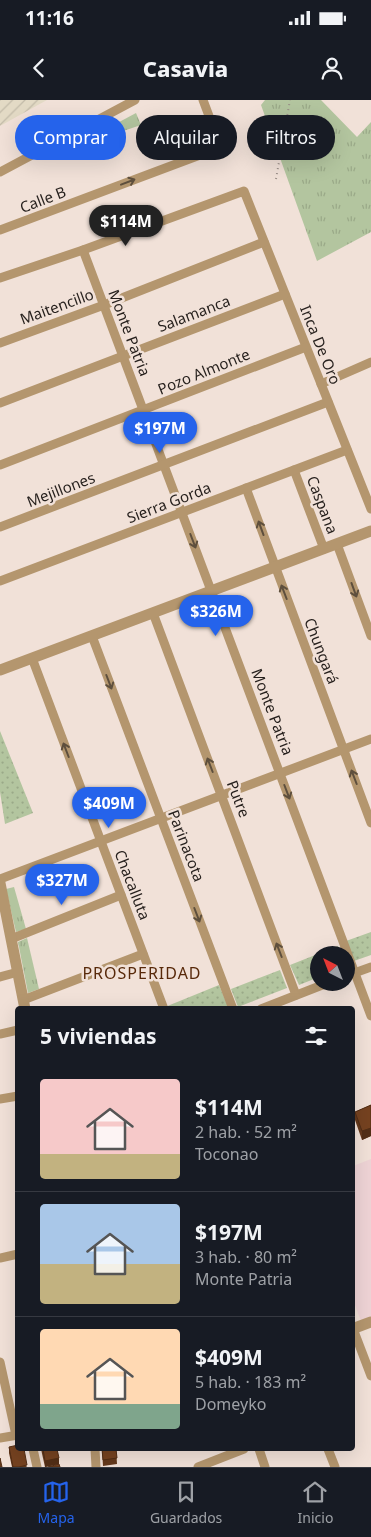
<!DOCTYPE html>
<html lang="es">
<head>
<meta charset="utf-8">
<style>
  :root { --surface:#171b24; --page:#242831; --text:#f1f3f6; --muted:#9ea1a6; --line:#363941; --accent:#2563eb }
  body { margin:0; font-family:"Noto Sans",sans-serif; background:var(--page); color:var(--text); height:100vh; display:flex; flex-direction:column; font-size:19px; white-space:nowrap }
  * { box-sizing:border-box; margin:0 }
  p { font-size:16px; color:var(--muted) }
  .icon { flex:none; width:28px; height:28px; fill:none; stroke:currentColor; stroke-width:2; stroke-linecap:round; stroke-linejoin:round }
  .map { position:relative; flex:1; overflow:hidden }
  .panel { position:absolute; left:15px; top:906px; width:340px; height:445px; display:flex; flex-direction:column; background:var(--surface); border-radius:5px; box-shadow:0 5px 20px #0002 }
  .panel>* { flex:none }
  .banner { position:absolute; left:15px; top:15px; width:341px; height:45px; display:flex; gap:10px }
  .needle { width:32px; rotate:318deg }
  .fabs { position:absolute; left:310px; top:846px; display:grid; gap:10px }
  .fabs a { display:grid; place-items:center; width:45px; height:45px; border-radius:50%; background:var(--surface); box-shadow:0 5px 20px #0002; font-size:25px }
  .price { position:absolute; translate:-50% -42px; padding:0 11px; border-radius:18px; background:var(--accent); color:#fff; font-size:16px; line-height:32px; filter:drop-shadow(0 1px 2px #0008) }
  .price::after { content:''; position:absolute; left:50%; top:30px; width:15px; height:11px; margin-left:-8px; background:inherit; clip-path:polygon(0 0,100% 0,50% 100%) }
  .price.on { background:#222; color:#fff }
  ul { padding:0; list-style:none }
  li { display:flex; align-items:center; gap:15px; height:125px; padding:0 25px }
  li+li { border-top:1px solid var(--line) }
  li span { display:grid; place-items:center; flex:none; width:140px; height:100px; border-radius:5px; color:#555 }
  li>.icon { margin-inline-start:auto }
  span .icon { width:60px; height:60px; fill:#fffc; stroke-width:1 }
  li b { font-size:21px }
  h2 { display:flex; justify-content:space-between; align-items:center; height:60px; padding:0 25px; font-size:21px }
  .tag { padding:0 18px; border-radius:22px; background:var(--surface); box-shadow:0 5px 20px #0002; font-size:18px; line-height:45px }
  .tag.on { background:var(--accent); color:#fff }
  .status { display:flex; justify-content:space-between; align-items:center; height:35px; padding:0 25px; background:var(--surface); direction:ltr }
  .status svg { height:14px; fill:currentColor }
  header { display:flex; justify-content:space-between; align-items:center; height:65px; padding:0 25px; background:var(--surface); font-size:22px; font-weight:800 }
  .tabs { display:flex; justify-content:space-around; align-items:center; height:70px; border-top:1px solid var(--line); background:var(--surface); font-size:14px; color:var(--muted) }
  .tabs a { display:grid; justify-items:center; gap:2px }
  .tabs .on { color:var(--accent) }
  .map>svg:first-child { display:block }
</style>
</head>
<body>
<div class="status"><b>11:16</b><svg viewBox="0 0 49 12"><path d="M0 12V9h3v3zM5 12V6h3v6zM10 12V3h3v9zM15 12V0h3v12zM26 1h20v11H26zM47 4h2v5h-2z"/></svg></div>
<header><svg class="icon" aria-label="back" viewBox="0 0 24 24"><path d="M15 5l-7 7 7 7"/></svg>Casavia<svg class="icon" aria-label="person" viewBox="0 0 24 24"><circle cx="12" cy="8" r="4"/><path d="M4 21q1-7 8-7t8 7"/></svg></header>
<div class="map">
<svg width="371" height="1367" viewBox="0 0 371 1367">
  <defs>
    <pattern id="industrial-furrows" width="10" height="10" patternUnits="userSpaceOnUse" patternTransform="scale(1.25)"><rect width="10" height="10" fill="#e3dac5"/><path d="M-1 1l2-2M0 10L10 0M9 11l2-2" fill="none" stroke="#c3bba9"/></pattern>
    <pattern id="grass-tufts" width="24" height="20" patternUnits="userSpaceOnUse" patternTransform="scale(1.25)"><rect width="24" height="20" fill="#b3c59f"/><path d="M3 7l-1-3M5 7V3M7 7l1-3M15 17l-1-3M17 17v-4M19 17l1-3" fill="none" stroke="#9aa988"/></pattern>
    <pattern id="park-dots" width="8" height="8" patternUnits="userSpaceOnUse" patternTransform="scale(1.25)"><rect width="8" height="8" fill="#b3c59f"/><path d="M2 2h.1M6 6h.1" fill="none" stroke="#9aa988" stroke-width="1.8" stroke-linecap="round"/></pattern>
  </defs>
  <rect width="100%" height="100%" fill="#f1e1d8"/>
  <path fill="#eed3d5" d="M371,1059v159l-10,3 -8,-21v-134z"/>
  <path fill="url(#industrial-furrows)" d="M0,0h47l-47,26z"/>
  <g fill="url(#grass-tufts)">
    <path d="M265,0h56l36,37 14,-15v110l-54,29 -56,-156z"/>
    <path d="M136,13l5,12 -74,25z"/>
    <path d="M14,787l12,42 -10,3 -10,-43z"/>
    <path d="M27,838l12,51 -11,4 -10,-51z"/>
  </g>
  <g fill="url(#park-dots)">
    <path d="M0,631l33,82 -28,11 -5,-32z"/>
    <path d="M371,832v23l-17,6 -8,-20z"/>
    <path d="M338,846l3,9h-22v22l-20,8 -9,-20z"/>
    <path d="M280,870l7,18 -49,19 -7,-18z"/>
    <path d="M219,885l10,24h-64v-2z"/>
  </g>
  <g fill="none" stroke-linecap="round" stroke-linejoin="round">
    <path stroke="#988c86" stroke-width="2" stroke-dasharray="1 4" stroke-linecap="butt" d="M276,79l14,-79"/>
    <g stroke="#b4966e" stroke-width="9">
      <path d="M0,72l135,-72"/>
      <path d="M0,130l208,-78 6,-5 4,-7 -15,-40"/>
      <path d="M83,150l288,766"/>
      <path d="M0,178l83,-28 161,-59 127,318"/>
      <path d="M0,243l104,-38 160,-63"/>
      <path d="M321,284l50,-22"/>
      <path d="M0,303l285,-109"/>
      <path d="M0,365l306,-118"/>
      <path d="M294,370l30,79"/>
      <path d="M246,388l125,335"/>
      <path d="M0,427l328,-125"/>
      <path d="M337,444l34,92"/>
      <path d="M0,481l347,-131"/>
      <path d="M153,513l143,382"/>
      <path d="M92,536l141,373"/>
      <path d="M32,558l132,351"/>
      <path d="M0,779l371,-140"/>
      <path d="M11,839l110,-44"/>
      <path d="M346,876l25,-9"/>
      <path d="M0,877l18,-5"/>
      <path d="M23,900l120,-46"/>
      <path d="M261,909l69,-27"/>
      <path d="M0,934l18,-4"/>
      <path d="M0,999l18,-3"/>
      <path d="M0,1158l18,-4"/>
      <path d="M352,1226l19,50"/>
      <path d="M0,1262l16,73"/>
      <path d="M0,1338l18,-3"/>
      <path d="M33,1349l4,18"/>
      <path d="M95,1349l1,18"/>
      <path d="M259,1349l6,18"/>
      <path d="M328,1349l7,18"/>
      <path d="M198,1367l46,-18"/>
    </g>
    <g stroke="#b4966e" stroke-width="11">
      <path d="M0,570l371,-139"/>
      <path d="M0,783l25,126"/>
      <path d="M352,1229l19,-7"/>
    </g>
  </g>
  <g fill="#65391c">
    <path d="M371,1005v31l-9,4 -7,-20v-8z"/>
    <path d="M9,1347l18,20h-15l-3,-14z"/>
    <path d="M41,1349h16l2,15 -14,3z"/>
    <path d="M102,1349h14l1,15 -14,2z"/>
  </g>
  <g fill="#522e16">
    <path d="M371,1028v8l-9,4v-9z"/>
    <path d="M59,1358v6l-14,3v-6z"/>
  </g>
  <g fill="#754220" stroke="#522e16">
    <path d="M371,1005v23l-9,3 -7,-19z"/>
    <path d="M18,1345v4h6l3,16 -8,2h-6l-4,-20z"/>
    <path d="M43,1349h14l2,9 -14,3z"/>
    <path d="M102,1349h14l1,9 -14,2z"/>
    <path d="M0,1358l2,9h-2z"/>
    <path d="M59,1364l1,3h-12z"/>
  </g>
  <defs><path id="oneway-shaft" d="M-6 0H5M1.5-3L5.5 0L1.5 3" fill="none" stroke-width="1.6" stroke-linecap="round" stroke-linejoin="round" transform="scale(1.25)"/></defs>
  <g stroke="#5e4f3d">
    <use href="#oneway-shaft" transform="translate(128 82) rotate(-21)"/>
    <use href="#oneway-shaft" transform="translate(261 428) rotate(-110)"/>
    <use href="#oneway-shaft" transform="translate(193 441) rotate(69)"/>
    <use href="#oneway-shaft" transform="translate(354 490) rotate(70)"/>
    <use href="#oneway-shaft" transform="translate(284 492) rotate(-111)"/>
    <use href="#oneway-shaft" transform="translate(109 582) rotate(69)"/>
    <use href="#oneway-shaft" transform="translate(66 650) rotate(-111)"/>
    <use href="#oneway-shaft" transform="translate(210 665) rotate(-111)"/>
    <use href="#oneway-shaft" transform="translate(354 677) rotate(-111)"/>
    <use href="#oneway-shaft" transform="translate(287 692) rotate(69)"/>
    <use href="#oneway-shaft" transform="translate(197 815) rotate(69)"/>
    <use href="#oneway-shaft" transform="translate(279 850) rotate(-111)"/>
  </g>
  <g text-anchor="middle" stroke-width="5" stroke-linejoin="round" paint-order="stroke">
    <g font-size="15" fill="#251f1c" stroke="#f1e1d8">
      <text transform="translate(43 100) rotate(-21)" y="5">Calle B</text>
      <text transform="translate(57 207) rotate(-20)" y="5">Maitencillo</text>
      <text transform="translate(194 214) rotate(-21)" y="5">Salamanca</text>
      <text transform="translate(129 233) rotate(69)" y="5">Monte Patria</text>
      <text transform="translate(320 245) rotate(68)" y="5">Inca De Oro</text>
      <text transform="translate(204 272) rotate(-22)" y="5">Pozo Almonte</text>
      <text transform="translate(61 390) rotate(-21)" y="5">Mejillones</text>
      <text transform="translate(169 403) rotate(-21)" y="5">Sierra Gorda</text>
      <text transform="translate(322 405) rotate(69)" y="5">Caspana</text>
      <text transform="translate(321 551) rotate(69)" y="5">Chungará</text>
      <text transform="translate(272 612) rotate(69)" y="5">Monte Patria</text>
      <text transform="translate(238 699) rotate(69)" y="5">Putre</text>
      <text transform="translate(186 746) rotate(69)" y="5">Parinacota</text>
      <text transform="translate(132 785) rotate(69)" y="5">Chacalluta</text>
    </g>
    <g font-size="16" letter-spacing="1" fill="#58290a" stroke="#f1e1d8">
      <text x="142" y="879">PROSPERIDAD</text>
    </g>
  </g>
</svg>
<div class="fabs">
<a><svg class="needle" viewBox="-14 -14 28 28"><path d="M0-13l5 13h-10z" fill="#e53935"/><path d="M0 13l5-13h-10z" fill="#9ea1a6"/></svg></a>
</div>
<b class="price on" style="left:126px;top:147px">$114M</b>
<b class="price" style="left:160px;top:354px">$197M</b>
<b class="price" style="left:216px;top:537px">$326M</b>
<b class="price" style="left:109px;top:729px">$409M</b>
<b class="price" style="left:62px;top:806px">$327M</b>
<div class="banner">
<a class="tag on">Comprar</a>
<a class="tag">Alquilar</a>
<a class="tag">Filtros</a>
</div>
<section class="panel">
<h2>5 viviendas<svg class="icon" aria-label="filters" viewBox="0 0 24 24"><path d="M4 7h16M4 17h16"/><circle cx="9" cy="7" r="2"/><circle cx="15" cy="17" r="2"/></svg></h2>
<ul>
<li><span style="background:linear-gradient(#f6c9c9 75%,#c2b280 0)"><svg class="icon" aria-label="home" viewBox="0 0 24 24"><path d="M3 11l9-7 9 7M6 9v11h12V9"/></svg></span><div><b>$114M</b><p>2 hab. · 52 m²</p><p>Toconao</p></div></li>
<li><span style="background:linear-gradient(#a9c7e8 60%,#c2b280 0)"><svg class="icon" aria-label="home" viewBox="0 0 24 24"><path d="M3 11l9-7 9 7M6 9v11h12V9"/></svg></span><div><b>$197M</b><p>3 hab. · 80 m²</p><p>Monte Patria</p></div></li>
<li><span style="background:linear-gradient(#ffd9b3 75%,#7fa58c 0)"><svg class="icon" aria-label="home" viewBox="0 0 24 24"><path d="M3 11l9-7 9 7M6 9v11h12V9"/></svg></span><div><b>$409M</b><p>5 hab. · 183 m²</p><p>Domeyko</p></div></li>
</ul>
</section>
</div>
<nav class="tabs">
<a class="on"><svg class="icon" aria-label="map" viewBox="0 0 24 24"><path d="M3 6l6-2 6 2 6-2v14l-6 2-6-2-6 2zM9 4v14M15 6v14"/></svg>Mapa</a>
<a><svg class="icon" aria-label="saved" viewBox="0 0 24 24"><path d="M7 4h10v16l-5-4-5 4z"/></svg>Guardados</a>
<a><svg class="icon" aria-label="home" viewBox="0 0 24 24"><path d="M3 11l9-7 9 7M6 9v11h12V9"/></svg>Inicio</a>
</nav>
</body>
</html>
